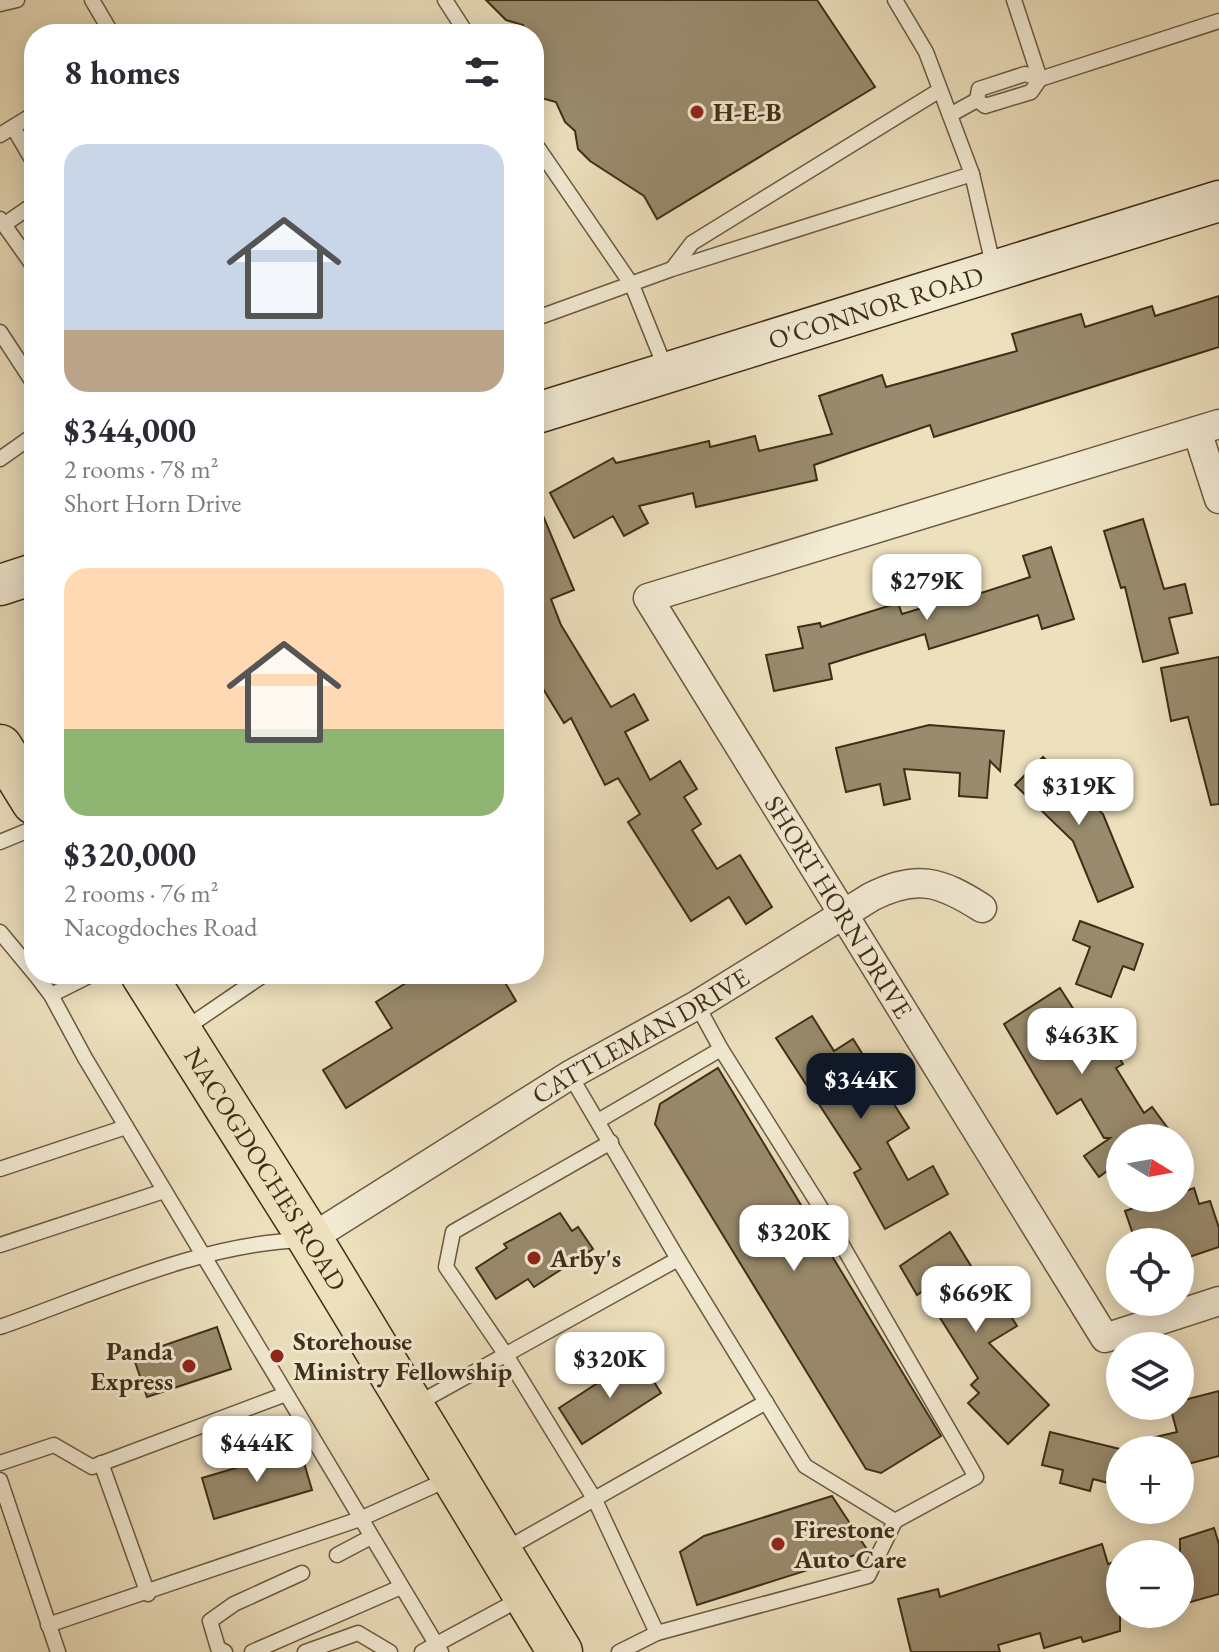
<!DOCTYPE html>
<html lang="en">
<head>
<meta charset="utf-8">
<style>
  :root { --surface:#fff; --page:#f7f7f7; --text:#2b2b33; --muted:#7c7c81; --accent:#111827 }
  body { margin:0; font-family:"EB Garamond",serif; background:var(--page); color:var(--text); height:100vh; display:flex; flex-direction:column; font-size:30px; white-space:nowrap }
  * { box-sizing:border-box; margin:0 }
  p { font-size:26px; color:var(--muted) }
  .icon { flex:none; width:44px; height:44px; fill:none; stroke:currentColor; stroke-width:2; stroke-linecap:round; stroke-linejoin:round }
  .map { position:relative; flex:1; overflow:hidden }
  .drawer { position:absolute; left:24px; top:24px; width:520px; height:960px; display:flex; flex-direction:column; background:var(--surface); border-radius:32px; box-shadow:0 4px 20px #0003 }
  .drawer>* { flex:none }
  .needle { width:52px; rotate:101deg }
  .controls { position:absolute; left:1106px; top:1124px; display:grid; gap:16px }
  .controls a { display:grid; place-items:center; width:88px; height:88px; border-radius:50%; background:var(--surface); box-shadow:0 4px 20px #0003; font-size:40px }
  .price { position:absolute; translate:-50% -68px; padding:0 18px; border-radius:16px; background:#fff; color:#222; font-size:26px; line-height:52px; filter:drop-shadow(0 2px 4px #0008) }
  .price::after { content:''; position:absolute; left:50%; top:48px; width:24px; height:18px; margin-left:-12px; background:inherit; clip-path:polygon(0 0,100% 0,50% 100%) }
  .price.active { background:var(--accent); color:#fff }
  ul { padding:0; list-style:none }
  li { display:grid; align-content:center; gap:16px; height:424px; padding:0 40px }
  li span { display:grid; place-items:center; height:248px; border-radius:24px; color:#555 }
  li>.icon { margin-inline-start:auto }
  span .icon { width:144px; height:144px; fill:#fffc; stroke-width:1 }
  li b { font-size:34px }
  h2 { display:flex; justify-content:space-between; align-items:center; height:96px; padding:0 40px; font-size:34px }
  .map>svg:first-child { display:block }
</style>
</head>
<body>
<div class="map">
<svg width="1219" height="1652" viewBox="0 0 1219 1652">
  <rect width="100%" height="100%" fill="#ede0bd"/>
  <filter id="stains"><feTurbulence type="fractalNoise" baseFrequency=".0025" numOctaves="4"/><feColorMatrix values="0 0 0 0 .2 0 0 0 0 .09 0 0 0 0 .02 0 0 0 .5 -.17"/></filter>
  <radialGradient id="worn" r=".72"><stop offset=".6" stop-color="#630" stop-opacity="0"/><stop offset="1" stop-color="#630" stop-opacity=".3"/></radialGradient>
  <g fill="#998b6d" stroke="#3f2e16" stroke-width="2">
    <path d="M486,0h331l58,87 -218,132 -13,-23 -54,-35 -12,-12 -3,-18 -10,-9 -9,-20 -22,-6v-62h-10l-1,-9 -17,-5z"/>
    <path d="M1219,296v51l-285,90 -4,-12 -116,40 3,15 -121,27 -3,-14 -54,13 9,17 -24,13 -11,-20 -39,22 -24,-45 63,-35 3,5 93,-22 1,6 45,-11 4,15 73,-17 -13,-38 63,-21 4,12 131,-36 -5,-17 69,-20 4,13 67,-21 3,10z"/>
    <path d="M534,494l40,96 -23,9 10,26 50,82 23,-13 14,26 -23,12 25,48 30,-19 17,28 -13,8 17,27 -9,6 25,39 23,-14 32,52 -26,17 -17,-27 -38,24 -63,-99 12,-8 -22,-36 -13,7 -34,-67 -7,5 -30,-49z"/>
    <path d="M1143,519l21,70 21,-5 7,29 -23,5 9,35 -35,9 -18,-75 -4,1 -17,-57z"/>
    <path d="M1051,547l23,72 -32,10 -4,-14 -109,34 -4,-15 -96,30 3,15 -58,12 -8,-36 37,-7 -5,-21 22,-4 1,4 77,-24 4,11 53,-16 -7,-21 20,-7 7,25 55,-18 -7,-21z"/>
    <path d="M1219,657v147l-8,1 -23,-88 -17,4 -10,-53z"/>
    <path d="M929,725l75,6 -4,40 -10,-10 -3,37 -28,-2 1,-23 -56,-4 6,30 -26,6 -4,-21 -34,8 -10,-44z"/>
    <path d="M1043,757l60,57 30,73 -35,15 -25,-61 -58,-56z"/>
    <path d="M1080,921l63,23 -9,26 -11,-4 -12,31 -35,-13 14,-37 -17,-7z"/>
    <path d="M420,974h80l16,27 -170,107 -23,-38 69,-42 -16,-26z"/>
    <path d="M1060,988l40,63 11,-6 12,19 -7,4 28,45 8,-6 23,31h-55v23l-21,16 -15,-21 26,-18h-6l-23,-39 -24,15 -53,-90z"/>
    <path d="M812,1016l22,35 19,-12 56,89 -22,14 21,38 25,-14 15,28 -63,35 -31,-56 7,-4 -85,-131z"/>
    <path d="M718,1068l223,368 -60,37 -15,-4 -211,-345 5,-20z"/>
    <path d="M1194,1188l5,16 11,-3 9,27v19l-39,13v-18h-18l-3,-10 -24,8 -10,-29 39,-13h16v-5z"/>
    <path d="M560,1213l12,18 6,-4 15,22 -59,38 -6,-8 -32,20 -20,-31 31,-20 -3,-4z"/>
    <path d="M950,1232l39,63 6,-4 22,35 -28,17 60,62 -41,39 -40,-41 11,-10 -8,-8 7,-7 -55,-87 -6,4 -17,-29z"/>
    <path d="M217,1327l14,42 -84,28 -14,-41z"/>
    <path d="M638,1357l23,36 -79,51 -23,-36z"/>
    <path d="M1219,1391v65l-39,10v-16h-45l-1,-8 43,-10 -7,-26h10v-5z"/>
    <path d="M1050,1432l70,17 -8,35 -19,-5 -3,12 -30,-8 3,-13 -21,-5z"/>
    <path d="M300,1449l12,41 -98,29 -12,-41z"/>
    <path d="M832,1496l36,55 -171,54 -17,-53 24,-16z"/>
    <path d="M1214,1528l5,16v50l-39,11v-66z"/>
    <path d="M1102,1544l6,20 12,-4v71l-37,11 -2,-5 -37,11 -4,-15 -42,12 2,7h-89l-13,-53 40,-10 2,8z"/>
  </g>
  <g fill="none" stroke-linecap="round" stroke-linejoin="round">
    <defs>
      <g id="lane">
        <path d="M92,0l20,34"/>
        <path d="M445,0l22,34"/>
        <path d="M895,0l31,52 46,122"/>
        <path d="M1014,0l26,79"/>
        <path d="M0,4l17,-4"/>
        <path d="M977,100l2,-11 46,-15 15,5 179,-58"/>
        <path d="M977,100l8,6 46,-14 9,-13"/>
        <path d="M950,115l27,-15"/>
        <path d="M13,127l21,36"/>
        <path d="M0,135l34,-21"/>
        <path d="M534,142l98,143 35,87"/>
        <path d="M0,219l34,48"/>
        <path d="M5,224l29,-20"/>
        <path d="M673,268l19,-25 248,-153"/>
        <path d="M534,319l138,-50 300,-95 22,95"/>
        <path d="M0,332l34,52"/>
        <path d="M0,459l34,-24"/>
        <path d="M0,842l34,-14"/>
        <path d="M0,932l34,41"/>
        <path d="M35,974l16,21 34,63 356,594"/>
        <path d="M51,995l42,-21"/>
        <path d="M697,1005l24,44"/>
        <path d="M183,1030l82,-56"/>
        <path d="M570,1075l108,184"/>
        <path d="M598,1121l123,-72 98,156 157,272 -81,44"/>
        <path d="M611,1142l-158,90 -7,35 60,88 89,145 62,133"/>
        <path d="M0,1169l126,-42"/>
        <path d="M0,1245l164,-54"/>
        <path d="M0,1327c97,-34 198,-83 302,-87"/>
        <path d="M415,1405l263,-146 127,207 90,55 -27,55 -211,57 -38,19"/>
        <path d="M0,1463l54,-18 38,22 194,-73"/>
        <path d="M101,1463l47,131"/>
        <path d="M0,1480l58,172"/>
        <path d="M504,1550l262,-148"/>
        <path d="M337,1555l34,-18"/>
        <path d="M48,1625l312,-106 91,-41"/>
        <path d="M225,1652l-7,-4 -8,-27 24,-17 68,-31"/>
        <path d="M252,1652l149,-65"/>
        <path d="M305,1652l53,-19 32,19"/>
        <path d="M422,1652l100,-54"/>
      </g>
      <g id="street">
        <path id="s1" d="M1219,424l-571,174 457,740 114,-37"/>
        <path d="M1197,431l22,68"/>
        <path id="s2" d="M310,1239l260,-164 127,-70 174,-108c45,-23 69,-16 111,11"/>
      </g>
      <g id="secondary">
        <path id="s3" d="M534,414l685,-213"/>
        <path d="M0,585l34,-11"/>
      </g>
      <g id="primary">
        <path d="M0,747l34,55"/>
        <path id="s4" d="M143,974l167,265 250,413"/>
      </g>
    </defs>
    <use href="#lane" stroke="#6a5a40" stroke-width="17"/>
    <use href="#street" stroke="#6a5a40" stroke-width="31"/>
    <use href="#secondary" stroke="#3f2e16" stroke-width="43"/>
    <use href="#primary" stroke="#3f2e16" stroke-width="47"/>
    <use href="#lane" stroke="#f3ebd4" stroke-width="14"/>
    <use href="#street" stroke="#f3ebd4" stroke-width="28"/>
    <use href="#secondary" stroke="#f3ebd4" stroke-width="40"/>
    <use href="#primary" stroke="#ede0bd" stroke-width="44"/>
  </g>
  <g fill="#8f2418" stroke="#f3ebd4" stroke-width="3">
    <circle cx="697" cy="112" r="8"/>
    <circle cx="534" cy="1258" r="8"/>
    <circle cx="277" cy="1356" r="8"/>
    <circle cx="189" cy="1366" r="8"/>
    <circle cx="778" cy="1544" r="8"/>
  </g>
  <g text-anchor="middle" stroke-width="6" stroke-linejoin="round" paint-order="stroke">
    <g font-size="26" font-weight="bold" fill="#3f2e16" stroke="#f3ebd4" text-anchor="start">
      <text x="713" y="121">H-E-B</text>
      <text x="550" y="1267">Arby's</text>
      <text x="293" y="1350">Storehouse<tspan x="293" dy="30">Ministry Fellowship</tspan></text>
      <text x="173" y="1360" text-anchor="end">Panda<tspan x="173" dy="30">Express</tspan></text>
      <text x="794" y="1538">Firestone<tspan x="794" dy="30">Auto Care</tspan></text>
    </g>
    <g font-size="26" fill="#3f2e16" stroke="#f3ebd4">
      <text dy="9" stroke="none"><textPath href="#s3" startOffset="358">O'CONNOR ROAD</textPath></text>
      <text dy="9" stroke="none"><textPath href="#s1" startOffset="960">SHORT HORN DRIVE</textPath></text>
      <text dy="9" stroke="none"><textPath href="#s2" startOffset="388">CATTLEMAN DRIVE</textPath></text>
      <text dy="9" stroke="none"><textPath href="#s4" startOffset="230">NACOGDOCHES ROAD</textPath></text>
    </g>
  </g>
  <rect width="100%" height="100%" filter="url(#stains)"/>
  <rect width="100%" height="100%" fill="url(#worn)"/>
</svg>
<div class="controls">
<a><svg class="needle" viewBox="-14 -14 28 28"><path d="M0-13l5 13h-10z" fill="#e53935"/><path d="M0 13l5-13h-10z" fill="#7c7c81"/></svg></a>
<a><svg class="icon" aria-label="locate" viewBox="0 0 24 24"><circle cx="12" cy="12" r="6"/><path d="M12 2v4M12 18v4M2 12h4M18 12h4"/></svg></a>
<a><svg class="icon" aria-label="layers" viewBox="0 0 24 24"><path d="M12 4l9 5-9 5-9-5zM3 14l9 5 9-5"/></svg></a>
<a>+</a>
<a>−</a>
</div>
<b class="price" style="left:927px;top:622px">$279K</b>
<b class="price" style="left:1079px;top:827px">$319K</b>
<b class="price" style="left:1082px;top:1076px">$463K</b>
<b class="price active" style="left:861px;top:1121px">$344K</b>
<b class="price" style="left:794px;top:1273px">$320K</b>
<b class="price" style="left:976px;top:1334px">$669K</b>
<b class="price" style="left:610px;top:1400px">$320K</b>
<b class="price" style="left:257px;top:1484px">$444K</b>
<section class="drawer">
<h2>8 homes<svg class="icon" aria-label="filters" viewBox="0 0 24 24"><path d="M4 7h16M4 17h16"/><circle cx="9" cy="7" r="2"/><circle cx="15" cy="17" r="2"/></svg></h2>
<ul>
<li><span style="background:linear-gradient(#c9d6e8 75%,#b9a48a 0)"><svg class="icon" aria-label="home" viewBox="0 0 24 24"><path d="M3 11l9-7 9 7M6 9v11h12V9"/></svg></span><div><b>$344,000</b><p>2 rooms · 78 m²</p><p>Short Horn Drive</p></div></li>
<li><span style="background:linear-gradient(#ffd9b3 65%,#8fb573 0)"><svg class="icon" aria-label="home" viewBox="0 0 24 24"><path d="M3 11l9-7 9 7M6 9v11h12V9"/></svg></span><div><b>$320,000</b><p>2 rooms · 76 m²</p><p>Nacogdoches Road</p></div></li>
</ul>
</section>
</div>
</body>
</html>
